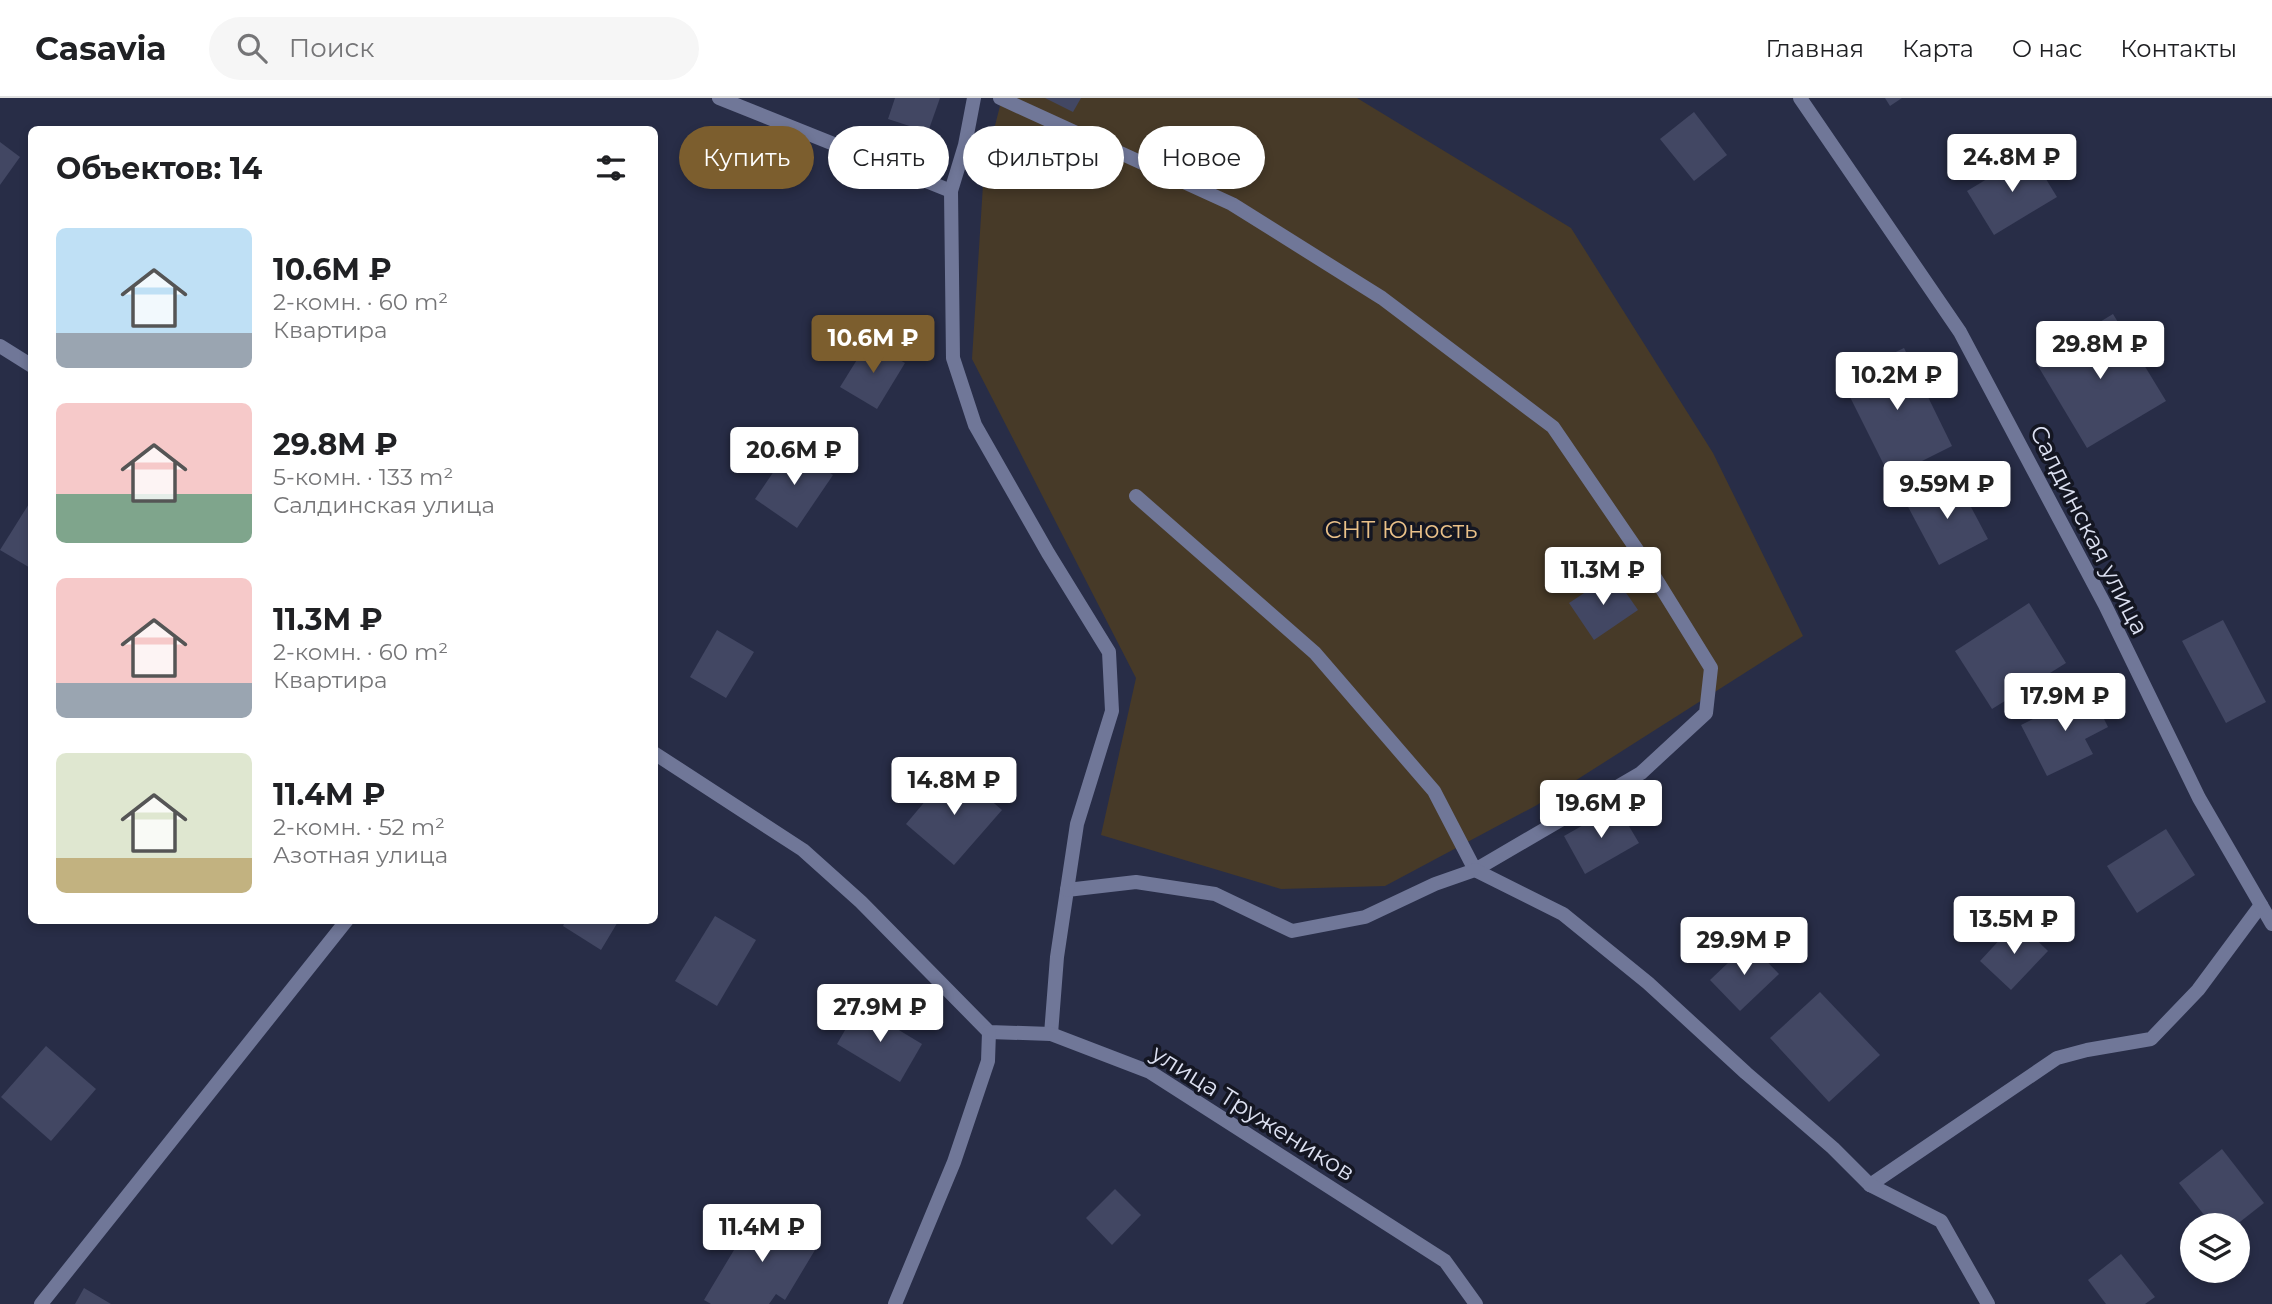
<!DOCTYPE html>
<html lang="ru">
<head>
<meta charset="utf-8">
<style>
  :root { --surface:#fff; --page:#f6f6f6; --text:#202124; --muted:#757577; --line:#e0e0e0; --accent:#7c5e2e }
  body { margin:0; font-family:Montserrat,sans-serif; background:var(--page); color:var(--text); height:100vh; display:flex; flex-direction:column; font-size:26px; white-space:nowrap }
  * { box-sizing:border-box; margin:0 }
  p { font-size:23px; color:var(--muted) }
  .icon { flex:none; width:38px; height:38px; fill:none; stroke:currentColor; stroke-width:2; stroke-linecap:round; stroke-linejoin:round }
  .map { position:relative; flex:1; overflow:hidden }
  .side { position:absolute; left:28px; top:28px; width:630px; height:798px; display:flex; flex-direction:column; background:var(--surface); border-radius:10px; box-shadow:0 4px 10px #0003 }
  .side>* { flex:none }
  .banner { position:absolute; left:679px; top:28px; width:665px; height:63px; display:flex; gap:14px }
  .controls { position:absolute; left:2180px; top:1115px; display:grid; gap:14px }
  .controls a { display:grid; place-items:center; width:70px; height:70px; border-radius:50%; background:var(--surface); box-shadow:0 4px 10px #0003; font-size:35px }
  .price { position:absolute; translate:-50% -60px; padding:0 16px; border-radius:7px; background:#fff; color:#222; font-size:23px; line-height:46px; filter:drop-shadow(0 2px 4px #0008) }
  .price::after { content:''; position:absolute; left:50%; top:42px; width:21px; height:16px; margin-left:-10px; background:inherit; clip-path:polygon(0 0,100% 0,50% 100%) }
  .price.selected { background:var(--accent); color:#fff }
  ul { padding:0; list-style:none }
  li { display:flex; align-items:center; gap:21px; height:175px; padding:0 28px }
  li span { display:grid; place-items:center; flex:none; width:196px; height:140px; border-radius:10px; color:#555 }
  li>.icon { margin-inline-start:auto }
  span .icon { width:84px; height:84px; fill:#fffc; stroke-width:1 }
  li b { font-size:30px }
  h2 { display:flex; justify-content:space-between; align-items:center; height:84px; padding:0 28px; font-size:30px }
  .pill { padding:0 24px; border-radius:32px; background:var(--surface); box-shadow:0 4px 10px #0003; font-size:24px; line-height:63px }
  .pill.selected { background:var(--accent); color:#fff }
  header { display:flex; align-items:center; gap:42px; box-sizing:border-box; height:98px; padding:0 35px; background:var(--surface); border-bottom:2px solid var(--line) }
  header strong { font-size:33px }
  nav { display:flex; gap:38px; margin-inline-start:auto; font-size:24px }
  .search { width:490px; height:63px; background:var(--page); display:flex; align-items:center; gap:18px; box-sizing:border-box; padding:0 24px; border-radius:38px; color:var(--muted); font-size:26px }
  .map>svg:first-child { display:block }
</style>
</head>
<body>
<header>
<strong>Casavia</strong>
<div class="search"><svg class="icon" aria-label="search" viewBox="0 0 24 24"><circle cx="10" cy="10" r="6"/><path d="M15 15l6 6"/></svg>Поиск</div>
<nav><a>Главная</a><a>Карта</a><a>О нас</a><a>Контакты</a></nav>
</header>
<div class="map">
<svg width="2272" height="1206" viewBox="0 0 2272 1206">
  <rect width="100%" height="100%" fill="#282d47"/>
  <path fill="#473a28" d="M1002,0h355l214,130 142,225 90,183 -266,169 -152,81 -104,3 -180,-54 35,-157 -164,-319 12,-190z"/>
  <g fill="#424763">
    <path d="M895,0h45l-12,34 -40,-13z"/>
    <path d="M1045,0h36l-8,14z"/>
    <path d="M1885,0h17l-12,8z"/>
    <path d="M1694,14l33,43 -33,26 -34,-42z"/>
    <path d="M0,44l20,15 -20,28z"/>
    <path d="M2030,55l27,44 -63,38 -27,-44z"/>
    <path d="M2113,216l53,87 -79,47 -52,-87z"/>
    <path d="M868,244l37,21 -28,46 -37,-22z"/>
    <path d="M1904,250l48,98 -62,31 -49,-98z"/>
    <path d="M791,348l42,29 -36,53 -42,-29z"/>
    <path d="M1955,379l33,62 -49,26 -33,-62z"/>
    <path d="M32,401v70l-32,-19z"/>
    <path d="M1613,476l25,36 -44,30 -25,-37z"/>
    <path d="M2029,505l37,60 -74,46 -37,-58z"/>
    <path d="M2223,522l43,82 -40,21 -44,-82z"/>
    <path d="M717,532l37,22 -28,46 -36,-21z"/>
    <path d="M2090,593l18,36 -23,12 8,15 -46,22 -26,-51z"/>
    <path d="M953,670l49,42 -48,55 -48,-41z"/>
    <path d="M1617,708l22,37 -54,31 -21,-38z"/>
    <path d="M2166,731l29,46 -58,38 -30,-47z"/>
    <path d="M715,818l41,24 -39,66 -42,-25z"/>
    <path d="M566,822h53l-18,30 -38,-24z"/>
    <path d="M2017,823l31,30 -37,39 -31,-29z"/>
    <path d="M1749,845l30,31 -39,37 -30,-31z"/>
    <path d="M1820,894l60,63 -51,47 -59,-64z"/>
    <path d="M859,908l63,38 -22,38 -63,-38z"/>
    <path d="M46,948l50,43 -45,52 -50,-44z"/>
    <path d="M2222,1051l42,54 -28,22h-24l-33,-42z"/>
    <path d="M1115,1091l26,26 -29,30 -26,-27z"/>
    <path d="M758,1112l60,35 -33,55 -9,-6 -7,10h-58l-7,-4z"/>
    <path d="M2121,1156l34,43 -10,7h-39l-18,-24z"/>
    <path d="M84,1190l27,16h-36z"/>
  </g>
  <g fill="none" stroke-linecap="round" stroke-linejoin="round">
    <g stroke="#707798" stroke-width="14">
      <path d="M719,0l232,93"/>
      <path d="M1000,0l232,106 150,94 171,129 93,136 65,105 -5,45 -65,60 -166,97 -41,-79 -119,-138 -179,-157"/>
      <path d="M1051,936l6,-77 10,-67 69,-8 79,12 77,37 73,-14 70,-33 40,-14 88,44 85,69 98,90 87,75 37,37 187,-127 30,-8 64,-11 47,-49 63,-85"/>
      <path d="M1870,1087l71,36 47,83"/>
      <path d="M41,1206l306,-384"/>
    </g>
    <g stroke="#707798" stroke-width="14">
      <path d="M974,0l-9,47 -14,46 2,167 22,67 73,128 61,99 3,59 -35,113 -10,66"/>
      <path d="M1800,0l160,234 145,273 94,193 73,126"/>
      <path d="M0,248l32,20"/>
      <path d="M654,655l149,97 58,52 128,130 62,2 99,38 295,189 31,43"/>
      <path d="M895,1206l59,-142 34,-101 1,-29"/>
    </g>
  </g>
  <g text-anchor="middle" stroke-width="7" stroke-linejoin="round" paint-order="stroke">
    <g font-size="24" fill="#eac189" stroke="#141622">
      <text x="1401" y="440">СНТ Юность</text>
    </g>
    <g font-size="24" fill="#dde1f2" stroke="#141622">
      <text transform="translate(2089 432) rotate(63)" y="8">Салдинская улица</text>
      <text transform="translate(1253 1015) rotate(32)" y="8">улица Тружеников</text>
    </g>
  </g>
</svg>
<div class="controls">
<a><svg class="icon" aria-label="layers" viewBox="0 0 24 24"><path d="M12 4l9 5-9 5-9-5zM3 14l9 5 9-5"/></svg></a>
</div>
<b class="price" style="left:2012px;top:96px">24.8M ₽</b>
<b class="price selected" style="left:873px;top:277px">10.6M ₽</b>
<b class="price" style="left:2100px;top:283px">29.8M ₽</b>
<b class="price" style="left:1897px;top:314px">10.2M ₽</b>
<b class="price" style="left:794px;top:389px">20.6M ₽</b>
<b class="price" style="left:1947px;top:423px">9.59M ₽</b>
<b class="price" style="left:1603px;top:509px">11.3M ₽</b>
<b class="price" style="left:2065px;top:635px">17.9M ₽</b>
<b class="price" style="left:954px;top:719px">14.8M ₽</b>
<b class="price" style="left:1601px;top:742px">19.6M ₽</b>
<b class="price" style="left:2014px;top:858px">13.5M ₽</b>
<b class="price" style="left:1744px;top:879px">29.9M ₽</b>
<b class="price" style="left:880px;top:946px">27.9M ₽</b>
<b class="price" style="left:762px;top:1166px">11.4M ₽</b>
<div class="banner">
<a class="pill selected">Купить</a>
<a class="pill">Снять</a>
<a class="pill">Фильтры</a>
<a class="pill">Новое</a>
</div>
<section class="side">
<h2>Объектов: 14<svg class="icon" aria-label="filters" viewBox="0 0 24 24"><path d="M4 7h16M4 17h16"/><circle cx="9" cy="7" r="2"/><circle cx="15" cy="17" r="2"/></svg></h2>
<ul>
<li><span style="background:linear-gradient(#bfe0f5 75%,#9aa5b1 0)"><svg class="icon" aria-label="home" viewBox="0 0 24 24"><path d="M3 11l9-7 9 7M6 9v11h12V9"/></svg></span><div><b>10.6M ₽</b><p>2-комн. · 60 m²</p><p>Квартира</p></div></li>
<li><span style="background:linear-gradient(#f6c9c9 65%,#7fa58c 0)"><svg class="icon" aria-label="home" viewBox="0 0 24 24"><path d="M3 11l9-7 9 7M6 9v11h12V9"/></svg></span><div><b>29.8M ₽</b><p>5-комн. · 133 m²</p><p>Салдинская улица</p></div></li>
<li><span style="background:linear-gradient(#f6c9c9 75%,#9aa5b1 0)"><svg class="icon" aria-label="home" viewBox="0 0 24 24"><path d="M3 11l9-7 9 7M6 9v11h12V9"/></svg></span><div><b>11.3M ₽</b><p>2-комн. · 60 m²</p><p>Квартира</p></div></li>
<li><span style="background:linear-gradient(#dfe7d0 75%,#c2b280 0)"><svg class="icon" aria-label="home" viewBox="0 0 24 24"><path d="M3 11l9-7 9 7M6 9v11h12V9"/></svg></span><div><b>11.4M ₽</b><p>2-комн. · 52 m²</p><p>Азотная улица</p></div></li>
</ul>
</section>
</div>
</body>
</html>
